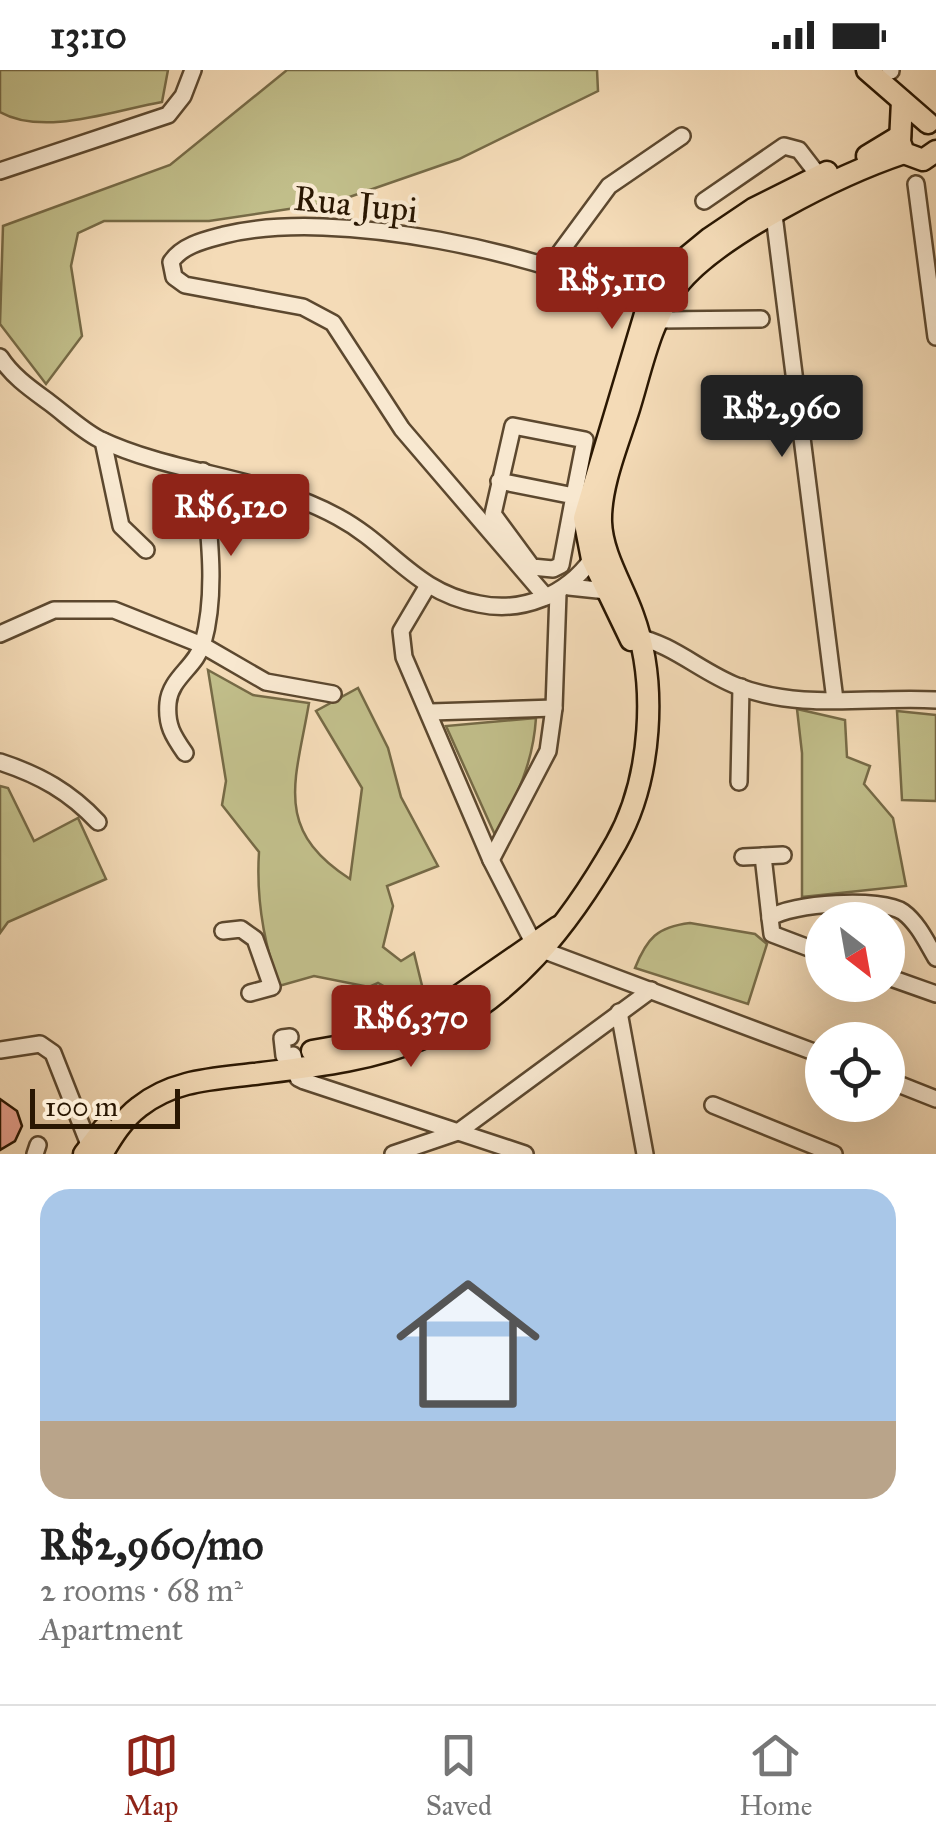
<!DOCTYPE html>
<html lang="en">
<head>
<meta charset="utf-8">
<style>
  :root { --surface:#fff; --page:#f2f2f2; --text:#222; --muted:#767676; --line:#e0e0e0; --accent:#8f2418 }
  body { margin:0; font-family:"IM FELL Great Primer",serif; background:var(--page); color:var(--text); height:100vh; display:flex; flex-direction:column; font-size:38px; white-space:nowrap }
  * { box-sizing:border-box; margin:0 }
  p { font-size:32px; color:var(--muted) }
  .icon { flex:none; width:55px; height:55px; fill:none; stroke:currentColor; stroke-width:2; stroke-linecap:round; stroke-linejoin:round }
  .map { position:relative; height:1084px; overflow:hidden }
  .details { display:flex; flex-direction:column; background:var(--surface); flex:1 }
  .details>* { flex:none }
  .needle { width:65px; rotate:149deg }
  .fabs { position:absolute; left:805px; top:832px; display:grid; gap:20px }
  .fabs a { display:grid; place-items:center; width:100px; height:100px; border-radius:50%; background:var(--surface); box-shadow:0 10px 40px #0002; font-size:50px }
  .scale { position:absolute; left:30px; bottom:25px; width:150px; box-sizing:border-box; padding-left:10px; border:5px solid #2a1702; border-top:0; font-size:28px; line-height:35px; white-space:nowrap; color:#2a1702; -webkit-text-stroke:8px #f8e8d0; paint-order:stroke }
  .price { position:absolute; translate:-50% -85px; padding:0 22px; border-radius:10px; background:var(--accent); color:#fff; font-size:32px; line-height:65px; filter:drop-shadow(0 2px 5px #0008) }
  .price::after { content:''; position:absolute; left:50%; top:60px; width:30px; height:22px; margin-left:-15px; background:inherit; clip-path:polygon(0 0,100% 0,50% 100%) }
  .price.active { background:#222; color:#fff }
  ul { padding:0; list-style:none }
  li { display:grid; align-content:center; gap:20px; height:530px; padding:0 40px }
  li span { display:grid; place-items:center; height:310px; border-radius:30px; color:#555 }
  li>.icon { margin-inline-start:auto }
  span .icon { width:180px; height:180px; fill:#fffc; stroke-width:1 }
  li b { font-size:42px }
  .status { display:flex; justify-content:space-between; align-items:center; height:70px; padding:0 50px; background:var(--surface); direction:ltr }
  .status svg { height:28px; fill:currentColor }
  .menu { display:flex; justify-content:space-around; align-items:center; height:140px; border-top:2px solid var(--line); background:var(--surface); font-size:28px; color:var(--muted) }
  .menu a { display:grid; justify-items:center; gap:5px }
  .menu .active { color:var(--accent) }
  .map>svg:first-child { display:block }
</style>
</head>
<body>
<div class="status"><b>13:10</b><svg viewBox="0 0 49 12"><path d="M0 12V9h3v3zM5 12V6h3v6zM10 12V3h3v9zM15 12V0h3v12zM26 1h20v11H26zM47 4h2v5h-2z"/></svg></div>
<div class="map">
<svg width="936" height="1084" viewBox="0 0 936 1084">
  <rect width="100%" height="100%" fill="#f4dbb7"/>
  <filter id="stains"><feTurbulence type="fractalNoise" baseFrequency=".002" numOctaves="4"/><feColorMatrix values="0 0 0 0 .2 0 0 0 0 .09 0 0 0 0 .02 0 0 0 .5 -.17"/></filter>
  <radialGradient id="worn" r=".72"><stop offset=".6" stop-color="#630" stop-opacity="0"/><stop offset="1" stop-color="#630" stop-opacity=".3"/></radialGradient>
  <g fill="#c1be8a" stroke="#766a46" stroke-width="2.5">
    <path d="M0,0h168l-6,32c-47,8 -118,35 -162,10z"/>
    <path d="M287,0h310l1,21 -139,68 -124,43 -126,19h-105l-26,12 -7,33 11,70 -36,48 -46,-60 3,-98 167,-61z"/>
    <path d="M208,600l45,25 56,8c-13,77 -37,126 41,176l12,-91 -46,-77 42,-23 30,60 13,49 37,69 -51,20 6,20 -10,41 18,14 13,-8 13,53 -24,15 -18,-34 -7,-4 -9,4 -55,-11 -35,10c-16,-45 -23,-87 -20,-134l-37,-47 4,-24z"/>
    <path d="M797,639l48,11 2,37 23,9 -6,18 29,34 13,68 -104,11v-144z"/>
    <path d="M897,641l39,4v86l-34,-1z"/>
    <path d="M536,648c-3,46 -19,78 -41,117l-49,-109z"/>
    <path d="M0,716l8,2 26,53 44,-23 28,61 -98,43 -8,11z"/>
    <path d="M690,853l65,11 12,10 -19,60 -113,-36c12,-30 22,-41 55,-45z"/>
  </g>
  <path fill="#e6a08d" stroke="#2a1702" stroke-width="2.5" d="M0,1029l17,12 5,15 -7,15 -15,9z"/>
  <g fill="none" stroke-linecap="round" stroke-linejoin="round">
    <defs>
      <g id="minor">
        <path d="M890,0l1,1"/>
        <path d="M0,101l168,-56 15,-19 10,-26"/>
        <path d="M916,114l20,153"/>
        <path d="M704,131l80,-55 15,4 20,26"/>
        <path d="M774,145l61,485"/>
        <path d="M550,196l59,-80 73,-50"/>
        <path d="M658,250l103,-1"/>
        <path d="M0,287c13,20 31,32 50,46 16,12 32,27 49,36 76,36 165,37 239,78 54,29 76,75 141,87 44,9 87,-9 113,-45"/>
        <path d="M103,371l18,85 25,24"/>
        <path d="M499,411l75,15 -13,69 -8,4 -21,-2 -39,-53 20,-88 72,14 -11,56 13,4"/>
        <path d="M427,517l-26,44 3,26 87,203 42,82 12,9 277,104"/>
        <path d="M569,517l38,4"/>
        <path d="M546,527l-144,-168 -69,-106 -30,-16 -118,-22 -11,-8 -3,-15c11,-17 34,-22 53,-27 113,-28 319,19 424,69"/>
        <path d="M0,564l54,-24h60l88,35 64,37 67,12"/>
        <path d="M634,566c39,8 67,36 103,50 64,25 133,10 199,14"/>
        <path d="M431,642l123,-4"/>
        <path d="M185,683c-12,-17 -19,-28 -17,-50 2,-25 28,-36 35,-60 15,-53 5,-117 0,-172"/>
        <path d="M0,692c40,13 70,30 98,60"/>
        <path d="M739,712l2,-95"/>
        <path d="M763,786l7,62"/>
        <path d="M743,787l40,-2"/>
        <path d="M491,790l57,-109 6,-43 4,-115"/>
        <path d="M223,861l18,-2 14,10 17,48 -22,6"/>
        <path d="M822,883l-50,-19 -2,-16c20,-15 112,-21 133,-6 15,11 24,31 33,46"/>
        <path d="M888,907l48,17"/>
        <path d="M619,942l26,142"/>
        <path d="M0,980l40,-6 13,9 37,94"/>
        <path d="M293,985l5,23 6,3 221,73"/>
        <path d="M284,986l-2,-18 8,-1"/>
        <path d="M888,1010l48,19"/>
        <path d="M713,1035l121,49"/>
        <path d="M35,1084l3,-9"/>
        <path d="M393,1084l65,-22 193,-142"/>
      </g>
      <g id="major">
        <path d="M867,0l61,53"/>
        <path d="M902,31l-2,41 4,11 19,7 13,-9"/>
        <path d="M867,86l33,-20"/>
        <path d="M631,570l-39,-81 -8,-41 64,-214 34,-43 28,-23 43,-29 74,-37"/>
        <path d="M312,981l57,-10 46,-15 143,-99"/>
        <path d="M84,1084l20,-26"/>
        <path d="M102,1084c10,-17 21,-35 37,-47 34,-27 74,-28 115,-33 56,-7 117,-13 169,-36 89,-38 147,-114 193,-195 36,-64 42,-160 17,-228 -10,-29 -31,-61 -32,-93 -1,-35 16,-76 27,-110 13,-41 22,-91 49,-126 40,-51 164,-112 227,-133"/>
      </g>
    </defs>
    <use href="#minor" stroke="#5c482f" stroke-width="20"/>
    <use href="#major" stroke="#2a1702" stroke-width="25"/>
    <use href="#minor" stroke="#f8e8d0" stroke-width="15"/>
    <use href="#major" stroke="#f4dbb7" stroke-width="20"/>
  </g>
  <g text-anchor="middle" stroke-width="8" stroke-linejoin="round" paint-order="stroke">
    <g font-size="35" fill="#2a1702" stroke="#f8e8d0">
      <text transform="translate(356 134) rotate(6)" y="12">Rua Jupi</text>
    </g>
  </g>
  <rect width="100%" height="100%" filter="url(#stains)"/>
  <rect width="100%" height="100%" fill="url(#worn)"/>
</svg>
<div class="fabs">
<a><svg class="needle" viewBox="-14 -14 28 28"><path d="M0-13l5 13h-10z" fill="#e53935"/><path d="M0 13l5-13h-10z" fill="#767676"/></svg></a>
<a><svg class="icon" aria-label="locate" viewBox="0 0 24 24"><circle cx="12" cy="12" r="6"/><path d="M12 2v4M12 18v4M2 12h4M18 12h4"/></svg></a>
</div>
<div class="scale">100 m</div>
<b class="price" style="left:612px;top:262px">R$5,110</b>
<b class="price active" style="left:782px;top:390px">R$2,960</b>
<b class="price" style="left:231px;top:489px">R$6,120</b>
<b class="price" style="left:411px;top:1000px">R$6,370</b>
</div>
<section class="details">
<ul>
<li><span style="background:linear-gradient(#a9c7e8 75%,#b9a48a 0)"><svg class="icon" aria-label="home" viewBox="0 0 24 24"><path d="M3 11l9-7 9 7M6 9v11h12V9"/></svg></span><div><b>R$2,960/mo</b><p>2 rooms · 68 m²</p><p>Apartment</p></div></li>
</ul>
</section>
<nav class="menu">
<a class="active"><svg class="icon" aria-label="map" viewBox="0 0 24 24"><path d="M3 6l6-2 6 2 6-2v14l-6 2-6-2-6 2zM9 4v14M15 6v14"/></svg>Map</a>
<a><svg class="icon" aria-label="saved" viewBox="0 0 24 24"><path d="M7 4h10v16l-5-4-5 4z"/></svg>Saved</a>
<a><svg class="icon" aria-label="home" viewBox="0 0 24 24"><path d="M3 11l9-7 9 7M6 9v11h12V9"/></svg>Home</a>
</nav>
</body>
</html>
